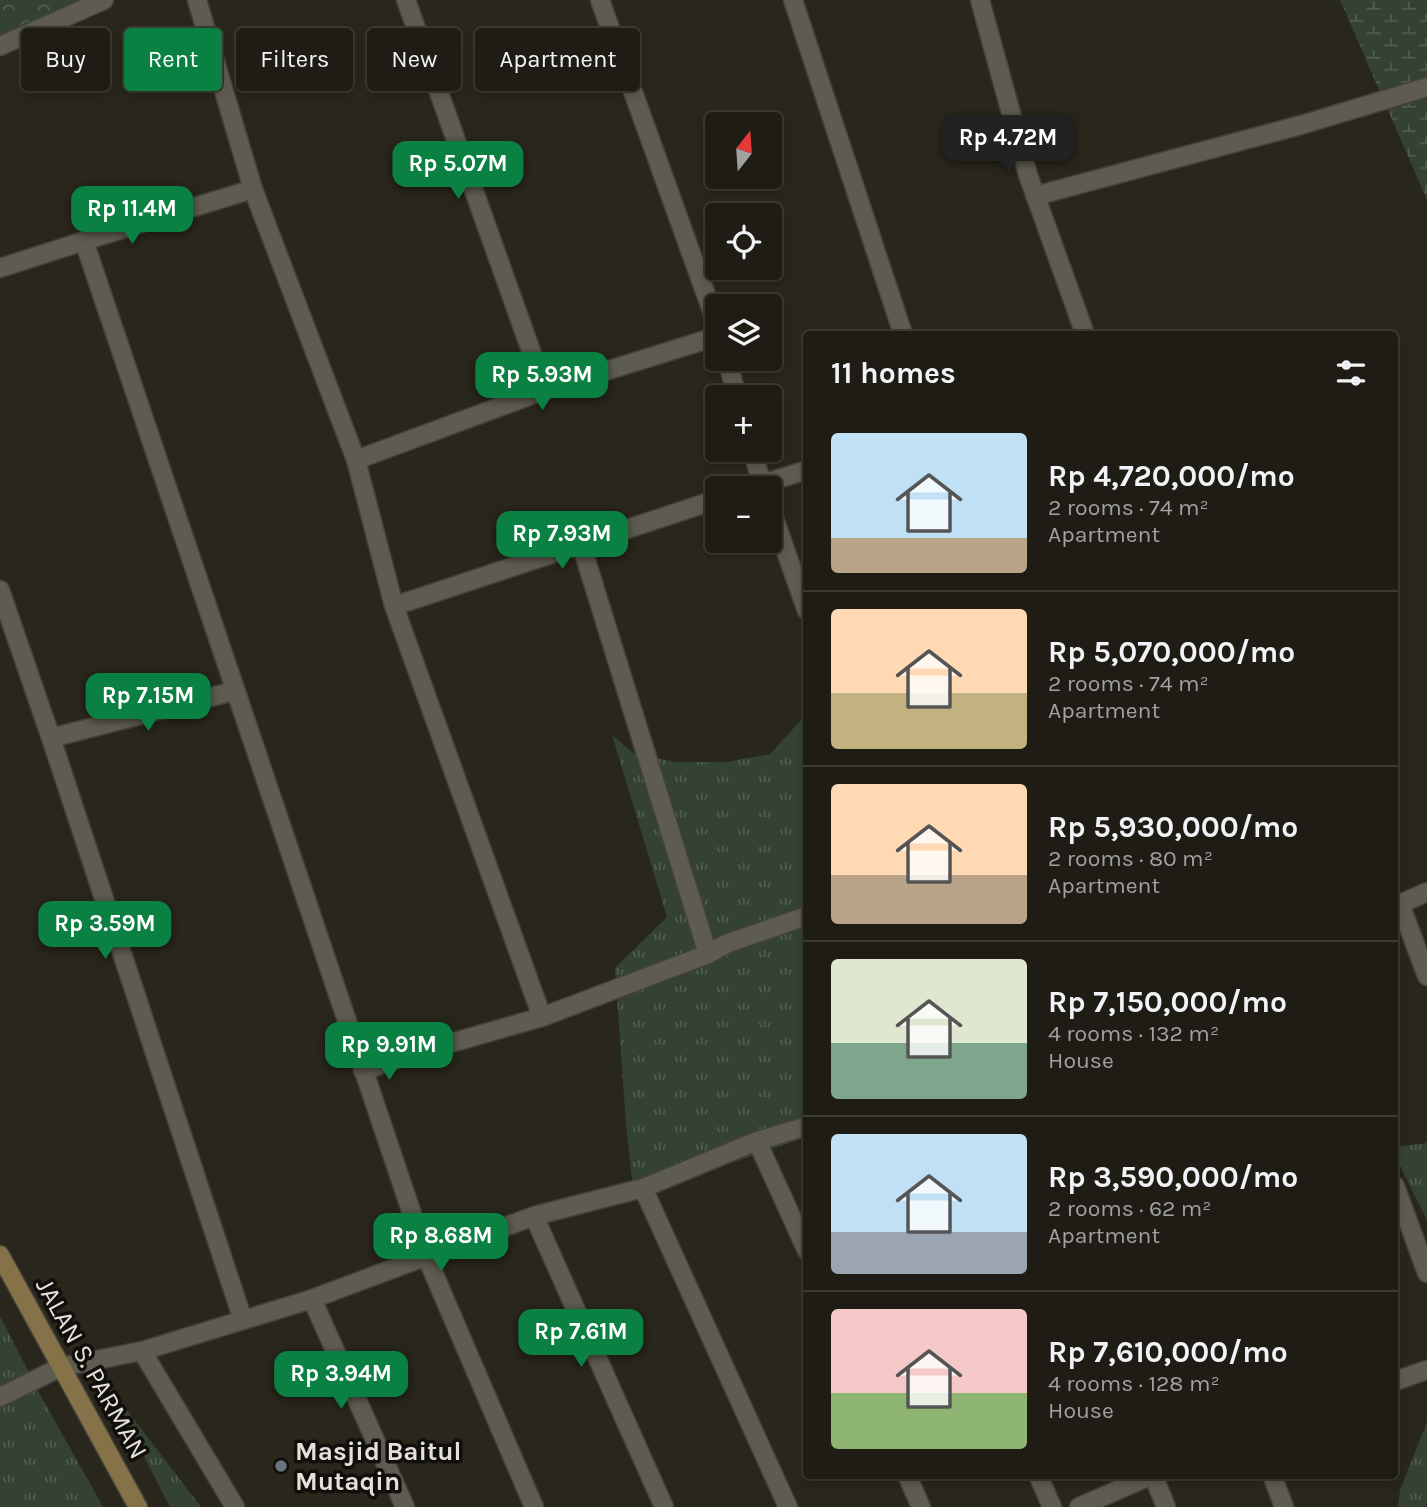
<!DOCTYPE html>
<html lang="en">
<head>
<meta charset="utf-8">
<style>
  :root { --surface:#1f1c15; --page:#27251e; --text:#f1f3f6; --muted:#a1a1a0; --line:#3c3a34; --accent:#0b8043 }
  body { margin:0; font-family:Karla,sans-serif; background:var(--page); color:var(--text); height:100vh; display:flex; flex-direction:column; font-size:26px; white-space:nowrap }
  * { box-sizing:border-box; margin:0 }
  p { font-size:23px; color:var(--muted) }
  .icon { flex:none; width:38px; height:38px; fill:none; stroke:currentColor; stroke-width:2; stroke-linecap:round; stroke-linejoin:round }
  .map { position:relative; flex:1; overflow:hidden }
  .sheet { position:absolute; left:803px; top:331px; width:595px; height:1148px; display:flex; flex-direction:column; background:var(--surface); border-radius:7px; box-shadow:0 4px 10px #0003,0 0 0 2px var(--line) }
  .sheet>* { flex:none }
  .hud { position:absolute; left:21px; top:28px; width:665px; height:63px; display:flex; gap:14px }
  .needle { width:46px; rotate:17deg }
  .buttons { position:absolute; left:705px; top:112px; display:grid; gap:14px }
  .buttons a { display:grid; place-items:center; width:77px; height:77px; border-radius:7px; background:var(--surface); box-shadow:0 4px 10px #0003,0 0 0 2px var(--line); font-size:35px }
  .price { position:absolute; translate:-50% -60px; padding:0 16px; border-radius:14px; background:var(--accent); color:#fff; font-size:23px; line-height:46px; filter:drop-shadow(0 2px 4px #0008) }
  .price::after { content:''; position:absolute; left:50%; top:42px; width:21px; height:16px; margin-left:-10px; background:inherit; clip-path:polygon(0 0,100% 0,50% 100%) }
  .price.current { background:#222; color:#fff }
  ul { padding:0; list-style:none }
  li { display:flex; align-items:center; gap:21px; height:175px; padding:0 28px }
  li+li { border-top:2px solid var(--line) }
  li span { display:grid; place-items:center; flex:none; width:196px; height:140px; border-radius:7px; color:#555 }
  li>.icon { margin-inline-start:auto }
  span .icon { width:84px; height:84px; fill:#fffc; stroke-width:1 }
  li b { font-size:30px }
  h2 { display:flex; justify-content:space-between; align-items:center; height:84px; padding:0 28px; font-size:30px }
  .chip { padding:0 24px; border-radius:7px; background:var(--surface); box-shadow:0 4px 10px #0003,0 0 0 2px var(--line); font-size:24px; line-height:63px }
  .chip.current { background:var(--accent); color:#fff }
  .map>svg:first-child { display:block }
</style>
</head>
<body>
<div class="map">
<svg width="1427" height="1507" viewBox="0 0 1427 1507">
  <defs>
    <pattern id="grass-tufts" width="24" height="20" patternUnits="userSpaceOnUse" patternTransform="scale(1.75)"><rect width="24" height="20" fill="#344331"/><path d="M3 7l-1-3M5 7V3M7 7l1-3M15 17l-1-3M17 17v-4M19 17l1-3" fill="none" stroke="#515e4e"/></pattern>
    <pattern id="forest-crowns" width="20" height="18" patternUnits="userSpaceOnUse" patternTransform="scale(1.75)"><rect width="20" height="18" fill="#344331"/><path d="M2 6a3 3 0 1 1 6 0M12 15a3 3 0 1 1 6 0" fill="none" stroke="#515e4e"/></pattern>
    <pattern id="wetland-marsh" width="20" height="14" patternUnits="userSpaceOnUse" patternTransform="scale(1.75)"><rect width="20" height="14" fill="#344331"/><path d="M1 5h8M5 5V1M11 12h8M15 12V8" fill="none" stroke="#515e4e"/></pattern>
  </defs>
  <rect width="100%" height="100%" fill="#29261c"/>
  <g fill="url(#grass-tufts)">
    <path d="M807,697v440l-173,59 -8,-72 -11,-156 52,-51 -55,-182 21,18 42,9h52l43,-8 33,-36z"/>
    <path d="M1427,1143v77l-32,-64v-9z"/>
    <path d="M0,1316l42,82 61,109h-103z"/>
    <path d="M106,1383l95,124h-31z"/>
    <path d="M1427,1422v85h-29l2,-17z"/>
  </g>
  <path fill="url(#forest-crowns)" d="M0,0h96l-96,48z"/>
  <path fill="url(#wetland-marsh)" d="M1340,0h87v200z"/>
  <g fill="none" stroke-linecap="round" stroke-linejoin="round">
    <defs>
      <path id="service" d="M1035,196l266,-71 126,-38"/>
      <g id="minor">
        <path d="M197,0l56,189"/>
        <path d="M406,0l139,390"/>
        <path d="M600,0l118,328"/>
        <path d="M793,0l110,334"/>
        <path d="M980,0l48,175 57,159"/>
        <path d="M0,46l104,-46"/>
        <path d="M0,268l84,-27"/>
        <path d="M727,359l10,38"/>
        <path d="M356,460l189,-70 173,-54"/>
        <path d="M750,488l12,-4 -10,-34"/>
        <path d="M763,488l-1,-4 45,-14"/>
        <path d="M770,507l37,104"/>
        <path d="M581,544l127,410 20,-11 79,-27"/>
        <path d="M0,590l51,148 192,582"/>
        <path d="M394,606l324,-107"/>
        <path d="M51,738l183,-47"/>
        <path d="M1400,904l27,72"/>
        <path d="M1395,906l32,-14"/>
        <path d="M542,1017l166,-63"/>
        <path d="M363,1071l39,-14 140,-40 -148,-411 -38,-146 -103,-271 -169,52 343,1017 107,249"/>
        <path d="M757,1141l50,110"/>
        <path d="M1395,1186l32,87"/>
        <path d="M643,1188l145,319"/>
        <path d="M534,1216l130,291"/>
        <path d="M312,1299l93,208"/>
        <path d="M142,1351l93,156"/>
        <path d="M1395,1381l32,-11"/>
        <path d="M0,1397l61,-30 81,-16 170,-52 222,-83 109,-28 114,-47 50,-15"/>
        <path d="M907,1475l14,32"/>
        <path d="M1038,1475l14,32"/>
        <path d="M1153,1475l13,32"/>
        <path d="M1272,1475l12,32"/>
        <path d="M1079,1507l73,-32"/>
      </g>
      <path id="secondary" d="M0,1255l138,252"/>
    </defs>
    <use href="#service" stroke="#44413a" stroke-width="21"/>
    <use href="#minor" stroke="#44413a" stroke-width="21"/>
    <use href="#secondary" stroke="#44413a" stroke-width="21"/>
    <use href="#service" stroke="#5e5b50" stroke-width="18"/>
    <use href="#minor" stroke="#5e5b50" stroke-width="18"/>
    <use href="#secondary" stroke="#867249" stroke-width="18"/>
  </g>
  <circle fill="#6b7280" stroke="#100f0b" stroke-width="2.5" cx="281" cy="1466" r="7"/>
  <g text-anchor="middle" stroke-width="7" stroke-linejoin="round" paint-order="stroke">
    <g font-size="26" fill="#e4e1db" stroke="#100f0b">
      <text transform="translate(92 1368) rotate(61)" y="9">JALAN S. PARMAN</text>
    </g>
    <g font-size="26" font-weight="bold" fill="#e4e1db" stroke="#100f0b" text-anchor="start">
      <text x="295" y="1460">Masjid Baitul<tspan x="295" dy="30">Mutaqin</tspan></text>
    </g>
  </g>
</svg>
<div class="buttons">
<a><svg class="needle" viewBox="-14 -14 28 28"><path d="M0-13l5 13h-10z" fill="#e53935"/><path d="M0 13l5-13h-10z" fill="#a1a1a0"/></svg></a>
<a><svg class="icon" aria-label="locate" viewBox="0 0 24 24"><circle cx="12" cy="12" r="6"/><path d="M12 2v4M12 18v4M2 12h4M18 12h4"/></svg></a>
<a><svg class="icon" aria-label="layers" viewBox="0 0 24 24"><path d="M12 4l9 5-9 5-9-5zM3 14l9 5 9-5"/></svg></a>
<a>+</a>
<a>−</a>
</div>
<b class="price current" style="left:1008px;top:175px">Rp 4.72M</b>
<b class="price" style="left:458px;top:201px">Rp 5.07M</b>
<b class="price" style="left:132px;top:246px">Rp 11.4M</b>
<b class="price" style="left:542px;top:412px">Rp 5.93M</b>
<b class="price" style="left:562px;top:571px">Rp 7.93M</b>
<b class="price" style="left:148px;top:733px">Rp 7.15M</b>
<b class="price" style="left:105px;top:961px">Rp 3.59M</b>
<b class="price" style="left:389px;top:1082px">Rp 9.91M</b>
<b class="price" style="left:441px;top:1273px">Rp 8.68M</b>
<b class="price" style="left:581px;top:1369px">Rp 7.61M</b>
<b class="price" style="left:341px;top:1411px">Rp 3.94M</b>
<div class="hud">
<a class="chip">Buy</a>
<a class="chip current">Rent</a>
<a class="chip">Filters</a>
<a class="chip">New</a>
<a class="chip">Apartment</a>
</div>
<section class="sheet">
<h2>11 homes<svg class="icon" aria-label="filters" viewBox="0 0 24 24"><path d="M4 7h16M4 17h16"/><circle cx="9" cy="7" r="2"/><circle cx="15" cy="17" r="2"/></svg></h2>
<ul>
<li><span style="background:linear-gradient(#bfe0f5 75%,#b9a48a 0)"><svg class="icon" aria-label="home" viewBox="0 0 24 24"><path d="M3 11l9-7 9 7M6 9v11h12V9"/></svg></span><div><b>Rp 4,720,000/mo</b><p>2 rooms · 74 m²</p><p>Apartment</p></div></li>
<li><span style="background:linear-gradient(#ffd9b3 60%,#c2b280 0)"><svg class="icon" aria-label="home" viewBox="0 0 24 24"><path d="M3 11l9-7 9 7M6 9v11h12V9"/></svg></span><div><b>Rp 5,070,000/mo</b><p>2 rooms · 74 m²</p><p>Apartment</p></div></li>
<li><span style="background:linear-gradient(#ffd9b3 65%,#b9a48a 0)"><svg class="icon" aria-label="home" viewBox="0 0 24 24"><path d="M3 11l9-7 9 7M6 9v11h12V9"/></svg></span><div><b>Rp 5,930,000/mo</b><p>2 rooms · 80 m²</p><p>Apartment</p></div></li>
<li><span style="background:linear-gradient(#dfe7d0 60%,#7fa58c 0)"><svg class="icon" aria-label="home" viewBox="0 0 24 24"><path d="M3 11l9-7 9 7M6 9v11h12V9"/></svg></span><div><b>Rp 7,150,000/mo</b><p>4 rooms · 132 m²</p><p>House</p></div></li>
<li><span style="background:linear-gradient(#bfe0f5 70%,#9aa5b1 0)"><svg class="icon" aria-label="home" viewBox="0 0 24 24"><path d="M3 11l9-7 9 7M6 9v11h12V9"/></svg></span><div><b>Rp 3,590,000/mo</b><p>2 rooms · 62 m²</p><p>Apartment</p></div></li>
<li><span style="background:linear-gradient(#f6c9c9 60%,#8fb573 0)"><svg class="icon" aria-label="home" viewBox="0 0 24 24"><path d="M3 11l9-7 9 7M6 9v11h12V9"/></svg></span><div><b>Rp 7,610,000/mo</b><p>4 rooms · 128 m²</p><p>House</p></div></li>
</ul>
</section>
</div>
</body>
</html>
